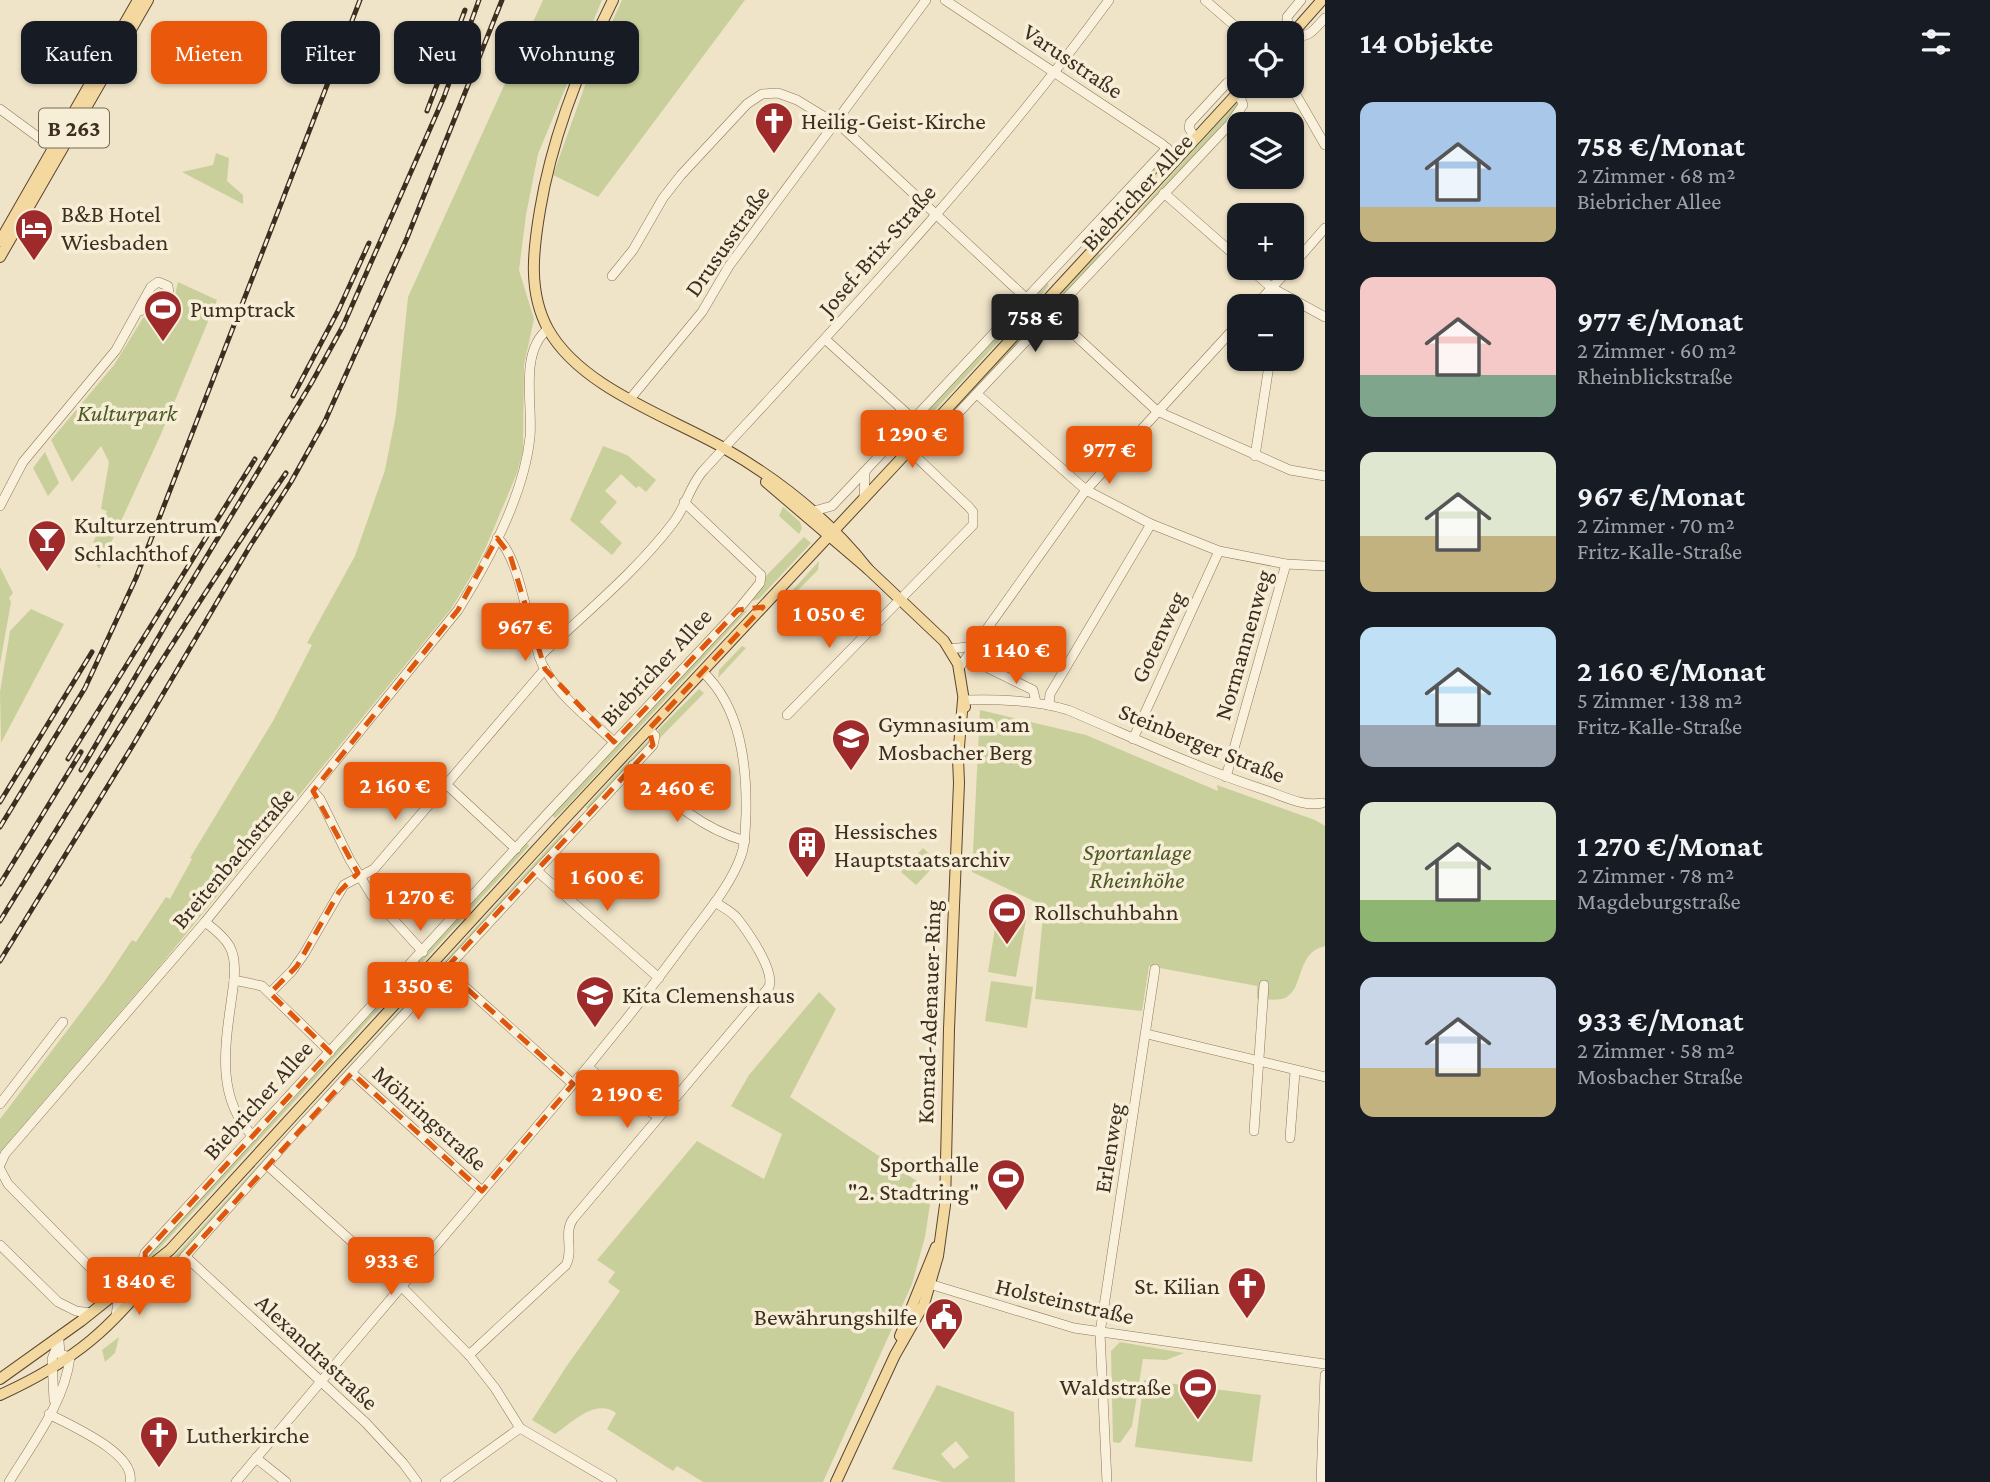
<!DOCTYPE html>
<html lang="de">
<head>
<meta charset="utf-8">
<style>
  :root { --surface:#171b24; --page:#20242c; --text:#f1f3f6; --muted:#9ea1a6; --accent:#ea580c }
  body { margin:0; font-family:"Crimson Pro",serif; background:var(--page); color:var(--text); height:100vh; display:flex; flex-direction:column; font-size:26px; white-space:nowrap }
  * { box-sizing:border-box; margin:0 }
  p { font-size:23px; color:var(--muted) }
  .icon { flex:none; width:38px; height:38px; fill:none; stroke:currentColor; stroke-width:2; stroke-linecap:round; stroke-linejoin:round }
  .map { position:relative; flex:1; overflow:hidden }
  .side { display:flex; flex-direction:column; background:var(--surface); width:665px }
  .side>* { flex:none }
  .hud { position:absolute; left:21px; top:21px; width:665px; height:63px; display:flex; gap:14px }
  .fabs { position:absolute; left:1227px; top:21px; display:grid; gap:14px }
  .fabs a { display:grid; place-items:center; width:77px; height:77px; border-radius:14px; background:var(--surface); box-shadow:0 2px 5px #0004; font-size:35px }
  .price { position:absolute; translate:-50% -60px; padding:0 16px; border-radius:7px; background:var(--accent); color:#fff; font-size:23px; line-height:46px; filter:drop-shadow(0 2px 4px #0008) }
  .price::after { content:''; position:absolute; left:50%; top:42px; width:21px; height:16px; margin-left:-10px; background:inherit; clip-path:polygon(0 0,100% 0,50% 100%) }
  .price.active { background:#222; color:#fff }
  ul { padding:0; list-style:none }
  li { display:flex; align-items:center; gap:21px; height:175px; padding:0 35px }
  li span { display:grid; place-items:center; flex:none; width:196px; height:140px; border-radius:14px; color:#555 }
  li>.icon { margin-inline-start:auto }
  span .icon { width:84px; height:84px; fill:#fffc; stroke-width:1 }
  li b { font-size:30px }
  h2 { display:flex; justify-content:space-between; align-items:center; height:84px; padding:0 35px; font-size:30px }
  .chip { padding:0 24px; border-radius:14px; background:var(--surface); box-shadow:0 2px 5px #0004; font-size:24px; line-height:63px }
  .chip.active { background:var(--accent); color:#fff }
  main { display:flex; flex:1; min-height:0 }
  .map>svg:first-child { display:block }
</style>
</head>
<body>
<main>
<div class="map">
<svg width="1325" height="1482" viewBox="0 0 1325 1482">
  <rect width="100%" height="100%" fill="#f0e4c8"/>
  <g fill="#c9cf9b" fill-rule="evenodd">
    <path d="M543,0h59l-64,154 -12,61 -7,55 15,49 -10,46 -1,86 -6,22 -31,74 -12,24 -23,38 -292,358 -159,185v-33l104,-137 28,-42 4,2 30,-45 4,2 22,-40 -2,-1 83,-137 39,-76 -5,-2 48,-87 30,-86 11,-56 12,-117z"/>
    <path d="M622,0h123l-147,197 -45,-22 40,-112z"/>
    <path d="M1239,100l1,3 -7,10 -94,102 -2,-2z"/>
    <path d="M216,153l13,5 -2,23 16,14v9l-61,-32 31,-7z"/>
    <path d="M1166,155l-3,7 -68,74 -4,-3z"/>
    <path d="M1098,252l3,4 -153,164 -8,4z"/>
    <path d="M178,282l39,18 -56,134 -62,135 -10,-17 18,-41 -6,-2 8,-47 -8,-16 -29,36 -21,-42 63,-75 29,-47 30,-14z"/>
    <path d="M1046,282l3,3 -13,16 -141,152 -4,-3z"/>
    <path d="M603,446l24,9 29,25 -10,12 -7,-6 -3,2 -15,-14 -16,17 12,11 -17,20 22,21 -10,12 -42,-35z"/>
    <path d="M45,452l14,31 -11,13 -15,-28z"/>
    <path d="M783,507l17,15 2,6 -3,6 -20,-18z"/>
    <path d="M804,537l7,6 -52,56 -11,3 17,-25z"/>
    <path d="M819,561l-1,9 -25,25 -2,-3z"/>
    <path d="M0,567l13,26 -4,5 2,4 -11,62z"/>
    <path d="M31,609l33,15 -63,119 -1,-51 10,-61z"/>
    <path d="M748,610l-180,195 -13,13 -5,-4 190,-201z"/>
    <path d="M742,646l4,2 -28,30 1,-8z"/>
    <path d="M699,689l5,4 -44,45 -2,-8z"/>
    <path d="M980,710l106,25 132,56 -1,-6 98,35 10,6v120c-30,7 -20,42 -40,52 -7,3 -19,1 -28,1v-13l-108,-20 -7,45 -107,-12 9,-93 -72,-34z"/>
    <path d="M652,736v7l-64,67 -2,-3z"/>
    <path d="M561,834l3,3 -410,451 -3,-2 24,-30z"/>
    <path d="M525,842l4,4 -382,416 -1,-6z"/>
    <path d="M923,848l15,14 -22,23 -15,-13z"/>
    <path d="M997,916l29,4 -10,57 -28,-5z"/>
    <path d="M991,981l42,6 -6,41 -42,-7z"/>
    <path d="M819,992l17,17 -46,88 142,94 -7,46 -13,47 -89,198h-120l-26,-16 -4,5 -66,-42 9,-16c-21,-15 -43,9 -61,21l-23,-14 34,-53 54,-76 -12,-9 7,-10 -18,-12 100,-119 67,38 18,-45 -51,-28 18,-31z"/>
    <path d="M119,1337l-4,16 -10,9 -3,-12z"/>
    <path d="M1120,1342l64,11 -18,7 -23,-1 -11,67 -12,17 -7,-1 -2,-91z"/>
    <path d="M1144,1380l117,15 -9,67 -117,-15z"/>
    <path d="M937,1385l77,27 1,70h-73l-50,-13zM956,1441l13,16 -15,12 -13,-15z"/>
  </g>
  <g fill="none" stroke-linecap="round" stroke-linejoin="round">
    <defs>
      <g id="minor">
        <path d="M945,0l217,144 15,14"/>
        <path d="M1205,0l38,33"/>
        <path d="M1289,33l-2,-16 14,-17"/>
        <path d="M1292,35c18,4 21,-5 33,-17"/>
        <path d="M1291,86l34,59"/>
        <path d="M0,109l53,39"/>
        <path d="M1195,138l-6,-10 1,-5 37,-40 7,-3 5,1"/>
        <path d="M1164,193l75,66"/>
        <path d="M1292,266l33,-38"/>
        <path d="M1249,268l23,20 53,29"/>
        <path d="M612,276l21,-26 30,-52 18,-23 66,-71 15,-10 16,-1 19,7 46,28 183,170"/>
        <path d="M1255,306l35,-38"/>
        <path d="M1272,306v-18"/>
        <path d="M1052,314l105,97 133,59 35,6"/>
        <path d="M825,339l88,80"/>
        <path d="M977,394l109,96 65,34 68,27 67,13 39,2"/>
        <path d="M630,399l72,-87 27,-46 197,-266"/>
        <path d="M928,427l12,1 7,-3 282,-300 14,-20 -5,-14"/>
        <path d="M1255,456l15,-97"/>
        <path d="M864,499l1,-27"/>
        <path d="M0,506l23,-44 93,-112 35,-63 7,-5 10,4 1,8 -8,9 -24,9"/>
        <path d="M814,511l18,-5 19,-20 316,-338"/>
        <path d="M497,538c24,19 31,96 46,128 16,31 46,52 71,76"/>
        <path d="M950,649l25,-3"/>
        <path d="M539,657c45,-43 96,-84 134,-134 12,-15 16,-35 29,-51 141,-153 284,-304 407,-472"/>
        <path d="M984,666l49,24 3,12"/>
        <path d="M959,668l127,-178 153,-167"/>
        <path d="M963,700c36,-1 71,0 105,10 66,28 129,58 197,80 18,6 38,17 57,13"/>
        <path d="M1049,705l1,-11 101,-170"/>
        <path d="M787,715l186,-190v-13l-4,-5 -60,-57"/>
        <path d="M1133,739l86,-188"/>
        <path d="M633,765c36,33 64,62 112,76"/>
        <path d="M1226,777l60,-213"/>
        <path d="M446,784l70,65"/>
        <path d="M313,791l7,8 30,61 22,36 51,56"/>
        <path d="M537,871l122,107"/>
        <path d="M205,922c24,18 32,28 29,58l28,6 68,66"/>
        <path d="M445,969l128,115"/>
        <path d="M234,980c-6,52 -23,114 19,156"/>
        <path d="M270,993l22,-22 12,-17 40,-69 30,-16 171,-200"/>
        <path d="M1147,1034l178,43"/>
        <path d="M588,1067l38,32 32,17"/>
        <path d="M352,1073l130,118"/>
        <path d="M0,1104l63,-82"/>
        <path d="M1254,1131l10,-146"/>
        <path d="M1290,1138l5,-66"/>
        <path d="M0,1165l5,-11 200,-232 253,-312c30,-48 66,-116 72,-173 3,-33 -11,-85 18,-108"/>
        <path d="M267,1165l134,121 68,69 26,33 25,40 92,54"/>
        <path d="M0,1169l8,15 108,110 2,7 -2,15"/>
        <path d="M0,1245l58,57 18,9 15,2"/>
        <path d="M185,1256l181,167 37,40 14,19"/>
        <path d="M145,1270l-2,-11 2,-6 402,-439 191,-204 22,-27 1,-8 -77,-73"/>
        <path d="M923,1282l151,46 251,36"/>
        <path d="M139,1293l18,-5 136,-153 360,-390 2,-9 -6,-7"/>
        <path d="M469,1355l97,-90c8,-15 -3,-32 7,-46l196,-232c6,-17 -21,-55 -32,-69 -6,-7 -15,-11 -22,-16"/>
        <path d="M54,1400l-2,-41 5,-13"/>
        <path d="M49,1414c22,12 87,39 81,68"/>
        <path d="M256,1458l30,24"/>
        <path d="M9,1482c23,-38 56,-80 61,-125l-10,-3 -1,-13"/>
        <path d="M236,1482c105,-124 209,-248 315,-372 46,-53 90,-108 132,-165 20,-28 46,-56 58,-89 5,-13 4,-28 5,-41 1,-50 -5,-107 -43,-143"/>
        <path d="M445,1482l75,-54"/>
        <path d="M1107,1482l-7,-149 55,-364"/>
        <path d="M1321,1482l4,-107"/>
      </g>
      <g id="major">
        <path d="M613,0c-33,66 -61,137 -73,210 -7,41 -12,82 8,119 32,58 119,87 174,118 56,32 106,71 146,122"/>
        <path d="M1292,34l30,-34"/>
        <path d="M0,241l138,-241"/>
        <path d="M0,257l148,-257"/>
        <path d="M766,482l102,87 76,72 14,23 7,43"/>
        <path d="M900,1336l36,-89"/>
        <path d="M0,1379l81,-58 89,-71 389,-425 338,-362 347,-377"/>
        <path d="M0,1395c75,-34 114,-68 163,-134"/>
        <path d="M836,1482l59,-127 29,-51 14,-48 7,-51 4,-176 10,-246 -1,-25 5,-58"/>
      </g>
    </defs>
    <use href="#minor" stroke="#8d765c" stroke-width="10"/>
    <use href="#major" stroke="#5b4430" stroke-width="12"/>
    <use href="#minor" stroke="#faf1dc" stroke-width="9"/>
    <use href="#major" stroke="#f3d9a0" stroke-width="10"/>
    <defs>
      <g id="rail">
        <path d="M427,111l38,-101"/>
        <path d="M293,396l46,-87 30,-66"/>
        <path d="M68,759l187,-300"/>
        <path d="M81,770l91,-156 140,-232 31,-56 101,-229 35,-97"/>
        <path d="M0,802l92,-150"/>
        <path d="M0,827l85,-139 51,-110 224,-578"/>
        <path d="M0,884l81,-132"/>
        <path d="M0,921c93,-150 185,-303 286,-448"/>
        <path d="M0,961l133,-216 117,-199 41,-64 34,-61 82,-183 95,-238"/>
      </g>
    </defs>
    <use href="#rail" stroke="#3d2e20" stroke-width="5"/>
    <use href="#rail" stroke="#f7eed8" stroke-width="2.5" stroke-dasharray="8" stroke-linecap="butt"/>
  </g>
  <path fill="none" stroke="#df570d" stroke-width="5" stroke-dasharray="14 9" stroke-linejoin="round" d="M497,538l13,17 35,114 69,73 124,-132 25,-3 -114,122 4,16 -208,224 128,115 -91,107 -130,-118 -195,215 -18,5 8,-11 -2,-29 185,-201 -60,-59 27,-27 42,-74 19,-19 -45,-82 145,-181z"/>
  <defs>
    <symbol id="church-pin" viewBox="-11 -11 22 30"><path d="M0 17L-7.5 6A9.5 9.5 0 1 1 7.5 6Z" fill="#9e2a2b" stroke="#f7eed8"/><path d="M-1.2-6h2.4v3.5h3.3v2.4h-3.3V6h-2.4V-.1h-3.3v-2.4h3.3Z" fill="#fff"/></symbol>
    <symbol id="hotel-pin" viewBox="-11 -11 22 30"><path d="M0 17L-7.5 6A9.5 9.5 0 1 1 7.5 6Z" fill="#9e2a2b" stroke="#f7eed8"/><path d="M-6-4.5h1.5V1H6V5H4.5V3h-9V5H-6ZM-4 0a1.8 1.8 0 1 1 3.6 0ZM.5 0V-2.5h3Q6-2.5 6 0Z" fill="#fff"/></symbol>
    <symbol id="stadium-pin" viewBox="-11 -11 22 30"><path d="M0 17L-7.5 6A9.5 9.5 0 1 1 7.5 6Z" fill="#9e2a2b" stroke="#f7eed8"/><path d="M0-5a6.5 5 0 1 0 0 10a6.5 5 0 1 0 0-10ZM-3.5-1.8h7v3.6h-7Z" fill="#fff"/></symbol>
    <symbol id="bar-pin" viewBox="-11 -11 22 30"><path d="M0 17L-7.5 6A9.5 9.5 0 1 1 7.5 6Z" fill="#9e2a2b" stroke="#f7eed8"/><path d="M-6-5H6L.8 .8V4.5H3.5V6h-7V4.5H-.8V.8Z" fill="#fff"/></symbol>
    <symbol id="school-pin" viewBox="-11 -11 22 30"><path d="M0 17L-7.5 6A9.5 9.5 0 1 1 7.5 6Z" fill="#9e2a2b" stroke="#f7eed8"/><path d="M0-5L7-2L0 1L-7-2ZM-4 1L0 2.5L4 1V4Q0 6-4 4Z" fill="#fff"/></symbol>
    <symbol id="building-pin" viewBox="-11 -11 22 30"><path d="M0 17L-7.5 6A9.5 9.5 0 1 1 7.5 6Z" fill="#9e2a2b" stroke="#f7eed8"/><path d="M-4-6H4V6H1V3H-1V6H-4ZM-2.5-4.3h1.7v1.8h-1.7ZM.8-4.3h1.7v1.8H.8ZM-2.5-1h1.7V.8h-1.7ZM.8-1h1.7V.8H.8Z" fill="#fff"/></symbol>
    <symbol id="civic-pin" viewBox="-11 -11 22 30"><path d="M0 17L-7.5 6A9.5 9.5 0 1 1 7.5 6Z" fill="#9e2a2b" stroke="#f7eed8"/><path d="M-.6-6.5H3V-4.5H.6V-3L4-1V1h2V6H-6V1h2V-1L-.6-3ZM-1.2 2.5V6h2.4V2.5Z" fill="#fff"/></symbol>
  </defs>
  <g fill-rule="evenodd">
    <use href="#church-pin" x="752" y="99" width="44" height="60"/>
    <use href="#hotel-pin" x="12" y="206" width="44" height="60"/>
    <use href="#stadium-pin" x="141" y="287" width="44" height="60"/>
    <use href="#bar-pin" x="25" y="517" width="44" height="60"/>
    <use href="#school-pin" x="829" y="716" width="44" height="60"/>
    <use href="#building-pin" x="785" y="823" width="44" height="60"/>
    <use href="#stadium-pin" x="985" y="890" width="44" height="60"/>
    <use href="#school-pin" x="573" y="973" width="44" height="60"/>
    <use href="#stadium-pin" x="984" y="1156" width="44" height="60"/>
    <use href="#church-pin" x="1225" y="1264" width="44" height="60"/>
    <use href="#civic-pin" x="922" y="1295" width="44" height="60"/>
    <use href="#stadium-pin" x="1176" y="1365" width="44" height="60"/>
    <use href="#church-pin" x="137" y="1413" width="44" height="60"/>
  </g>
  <g text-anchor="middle" stroke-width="7" stroke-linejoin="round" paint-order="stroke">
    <rect fill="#f7eed8" stroke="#756857" stroke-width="2" x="39" y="108.5" width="70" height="39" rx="5"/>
    <g font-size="23" font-weight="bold" fill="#3d2e20">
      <text x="74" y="136">B 263</text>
    </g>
    <g font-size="24" fill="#3d2e20" stroke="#f7eed8">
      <text transform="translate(1073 61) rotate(34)" y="8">Varusstraße</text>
      <text transform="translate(1137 192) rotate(-47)" y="8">Biebricher Allee</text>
      <text transform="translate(727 241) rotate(-55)" y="8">Drususstraße</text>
      <text transform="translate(877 250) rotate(-49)" y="8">Josef-Brix-Straße</text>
      <text transform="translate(1158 637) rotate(-65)" y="8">Gotenweg</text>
      <text transform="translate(1243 645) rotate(-74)" y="8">Normannenweg</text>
      <text transform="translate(656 667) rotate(-47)" y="8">Biebricher Allee</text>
      <text transform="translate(1202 743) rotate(22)" y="8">Steinberger Straße</text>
      <text transform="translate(233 858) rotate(-50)" y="8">Breitenbachstraße</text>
      <text transform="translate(929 1012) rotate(-88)" y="8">Konrad-Adenauer-Ring</text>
      <text transform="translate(258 1100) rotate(-48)" y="8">Biebricher Allee</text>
      <text transform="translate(430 1118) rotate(42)" y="8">Möhringstraße</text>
      <text transform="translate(1109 1148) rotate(-81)" y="8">Erlenweg</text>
      <text transform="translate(1065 1301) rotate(13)" y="8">Holsteinstraße</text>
      <text transform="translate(317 1352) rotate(43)" y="8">Alexandrastraße</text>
    </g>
    <g font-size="24" fill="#3d2e20" stroke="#f7eed8" text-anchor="start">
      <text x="801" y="129">Heilig-Geist-Kirche</text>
      <text x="61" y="222">B&amp;B Hotel<tspan x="61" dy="28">Wiesbaden</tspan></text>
      <text x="190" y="317">Pumptrack</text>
      <text x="74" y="533">Kulturzentrum<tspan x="74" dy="28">Schlachthof</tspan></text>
      <text x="878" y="732">Gymnasium am<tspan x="878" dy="28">Mosbacher Berg</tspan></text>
      <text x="834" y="839">Hessisches<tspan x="834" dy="28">Hauptstaatsarchiv</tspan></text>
      <text x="1034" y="920">Rollschuhbahn</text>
      <text x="622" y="1003">Kita Clemenshaus</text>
      <text x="979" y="1172" text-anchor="end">Sporthalle<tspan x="979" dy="28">"2. Stadtring"</tspan></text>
      <text x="1220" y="1294" text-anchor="end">St. Kilian</text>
      <text x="917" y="1325" text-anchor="end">Bewährungshilfe</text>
      <text x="1171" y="1395" text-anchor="end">Waldstraße</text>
      <text x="186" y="1443">Lutherkirche</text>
    </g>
    <g font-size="24" font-style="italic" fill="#4d5a26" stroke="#f7eed8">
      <text x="127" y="421">Kulturpark</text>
      <text x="1137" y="860">Sportanlage<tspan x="1137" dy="28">Rheinhöhe</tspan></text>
    </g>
  </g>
</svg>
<div class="fabs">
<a><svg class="icon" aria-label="locate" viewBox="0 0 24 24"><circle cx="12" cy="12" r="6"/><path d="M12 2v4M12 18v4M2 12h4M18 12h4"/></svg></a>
<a><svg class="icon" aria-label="layers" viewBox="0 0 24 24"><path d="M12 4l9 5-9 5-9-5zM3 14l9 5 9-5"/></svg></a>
<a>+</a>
<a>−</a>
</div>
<b class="price active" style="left:1035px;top:354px">758 €</b>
<b class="price" style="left:912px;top:470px">1 290 €</b>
<b class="price" style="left:1109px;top:486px">977 €</b>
<b class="price" style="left:829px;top:650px">1 050 €</b>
<b class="price" style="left:525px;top:663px">967 €</b>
<b class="price" style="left:1016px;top:686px">1 140 €</b>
<b class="price" style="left:395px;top:822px">2 160 €</b>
<b class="price" style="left:677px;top:824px">2 460 €</b>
<b class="price" style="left:607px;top:913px">1 600 €</b>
<b class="price" style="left:420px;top:933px">1 270 €</b>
<b class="price" style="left:418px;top:1022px">1 350 €</b>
<b class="price" style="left:627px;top:1130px">2 190 €</b>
<b class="price" style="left:391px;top:1297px">933 €</b>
<b class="price" style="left:139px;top:1317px">1 840 €</b>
<div class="hud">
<a class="chip">Kaufen</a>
<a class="chip active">Mieten</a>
<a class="chip">Filter</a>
<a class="chip">Neu</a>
<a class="chip">Wohnung</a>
</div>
</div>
<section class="side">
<h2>14 Objekte<svg class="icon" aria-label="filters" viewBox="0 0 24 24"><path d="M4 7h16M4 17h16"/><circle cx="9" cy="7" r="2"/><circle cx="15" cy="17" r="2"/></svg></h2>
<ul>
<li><span style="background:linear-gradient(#a9c7e8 75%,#c2b280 0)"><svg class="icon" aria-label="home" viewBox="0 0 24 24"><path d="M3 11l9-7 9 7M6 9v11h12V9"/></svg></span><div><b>758 €/Monat</b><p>2 Zimmer · 68 m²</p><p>Biebricher Allee</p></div></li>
<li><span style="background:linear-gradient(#f6c9c9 70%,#7fa58c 0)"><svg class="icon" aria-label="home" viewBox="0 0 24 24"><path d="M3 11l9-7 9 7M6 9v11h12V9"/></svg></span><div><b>977 €/Monat</b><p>2 Zimmer · 60 m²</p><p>Rheinblickstraße</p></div></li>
<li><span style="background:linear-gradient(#dfe7d0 60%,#c2b280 0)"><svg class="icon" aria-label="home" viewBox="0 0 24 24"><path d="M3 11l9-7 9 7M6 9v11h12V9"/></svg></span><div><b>967 €/Monat</b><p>2 Zimmer · 70 m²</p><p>Fritz-Kalle-Straße</p></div></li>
<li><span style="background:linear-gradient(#bfe0f5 70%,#9aa5b1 0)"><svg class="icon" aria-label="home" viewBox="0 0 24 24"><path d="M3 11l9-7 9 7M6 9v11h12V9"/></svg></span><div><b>2 160 €/Monat</b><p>5 Zimmer · 138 m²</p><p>Fritz-Kalle-Straße</p></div></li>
<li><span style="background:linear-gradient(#dfe7d0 70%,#8fb573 0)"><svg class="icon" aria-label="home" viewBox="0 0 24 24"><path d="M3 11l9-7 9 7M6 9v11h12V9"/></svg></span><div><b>1 270 €/Monat</b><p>2 Zimmer · 78 m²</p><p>Magdeburgstraße</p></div></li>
<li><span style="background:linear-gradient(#c9d6e8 65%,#c2b280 0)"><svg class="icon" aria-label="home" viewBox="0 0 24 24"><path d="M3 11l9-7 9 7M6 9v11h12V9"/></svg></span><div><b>933 €/Monat</b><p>2 Zimmer · 58 m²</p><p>Mosbacher Straße</p></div></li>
</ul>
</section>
</main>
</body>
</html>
